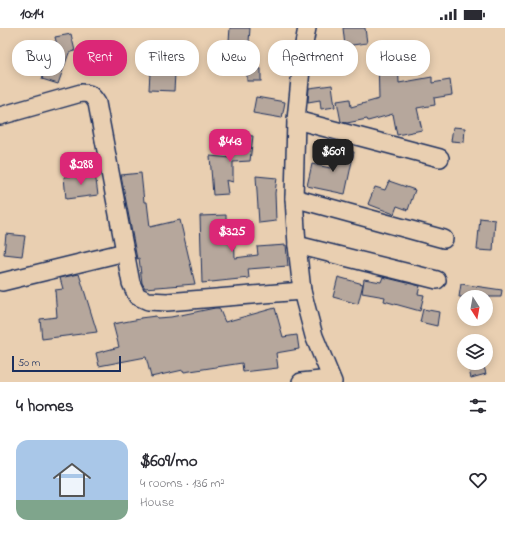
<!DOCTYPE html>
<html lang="en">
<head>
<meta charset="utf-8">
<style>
  :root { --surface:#fff; --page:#f2f2f3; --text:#2b2b33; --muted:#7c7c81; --accent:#db2777 }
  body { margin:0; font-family:"Indie Flower",sans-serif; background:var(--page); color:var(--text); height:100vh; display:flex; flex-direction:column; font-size:15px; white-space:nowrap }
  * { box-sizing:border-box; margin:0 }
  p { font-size:13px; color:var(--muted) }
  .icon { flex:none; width:22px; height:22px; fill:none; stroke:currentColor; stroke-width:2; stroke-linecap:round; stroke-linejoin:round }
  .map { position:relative; height:354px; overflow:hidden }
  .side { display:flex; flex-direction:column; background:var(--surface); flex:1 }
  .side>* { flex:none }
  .top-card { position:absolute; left:12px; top:12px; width:481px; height:36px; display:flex; gap:8px }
  .needle { width:26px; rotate:169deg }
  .controls { position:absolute; left:457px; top:262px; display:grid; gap:8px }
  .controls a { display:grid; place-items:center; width:36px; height:36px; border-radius:50%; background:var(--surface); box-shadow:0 2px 10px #0003; font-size:20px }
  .scale { position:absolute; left:12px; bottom:10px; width:109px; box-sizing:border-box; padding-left:4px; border:2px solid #1b2f5e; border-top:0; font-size:11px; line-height:14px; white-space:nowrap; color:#1b2f5e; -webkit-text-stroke:3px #e9cfb1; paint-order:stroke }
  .price { position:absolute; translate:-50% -34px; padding:0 9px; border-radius:8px; background:var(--accent); color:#fff; font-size:13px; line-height:26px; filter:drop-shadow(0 1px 2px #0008) }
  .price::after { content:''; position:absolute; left:50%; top:24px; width:12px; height:9px; margin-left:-6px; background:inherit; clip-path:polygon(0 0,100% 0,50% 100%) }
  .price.active { background:#222; color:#fff }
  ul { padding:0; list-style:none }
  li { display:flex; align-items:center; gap:12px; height:100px; padding:0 16px }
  li span { display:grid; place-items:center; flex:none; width:112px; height:80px; border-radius:12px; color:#555 }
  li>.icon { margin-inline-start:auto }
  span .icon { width:48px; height:48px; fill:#fffc; stroke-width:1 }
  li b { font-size:17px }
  h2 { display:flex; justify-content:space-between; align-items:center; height:48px; padding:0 16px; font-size:17px }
  .pill { padding:0 14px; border-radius:16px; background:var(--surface); box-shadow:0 2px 10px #0003; font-size:14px; line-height:36px }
  .pill.active { background:var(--accent); color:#fff }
  .status { display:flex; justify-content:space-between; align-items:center; height:28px; padding:0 20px; background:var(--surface); direction:ltr }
  .status svg { height:11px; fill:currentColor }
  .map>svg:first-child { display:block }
</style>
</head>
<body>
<div class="status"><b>10:14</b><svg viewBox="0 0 49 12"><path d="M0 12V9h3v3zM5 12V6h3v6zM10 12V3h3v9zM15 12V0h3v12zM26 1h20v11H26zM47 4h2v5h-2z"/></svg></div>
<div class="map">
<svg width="505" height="354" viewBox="0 0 505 354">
  <rect width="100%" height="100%" fill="#e9cfb1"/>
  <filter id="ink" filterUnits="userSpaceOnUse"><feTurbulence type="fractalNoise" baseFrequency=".025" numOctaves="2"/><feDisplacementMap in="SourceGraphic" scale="8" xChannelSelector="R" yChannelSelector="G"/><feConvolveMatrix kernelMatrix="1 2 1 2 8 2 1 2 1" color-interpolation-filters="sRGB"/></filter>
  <g filter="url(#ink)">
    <g fill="#b6a79c" stroke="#1b2f5e">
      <path d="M230,0h20l-1,14 -20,-1z"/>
      <path d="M343,0h22l2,15 -22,3z"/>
      <path d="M71,6l4,17 -6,2 -11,31 -16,-5 6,-17 14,5 -7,-30z"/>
      <path d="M151,27l25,1 -2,35 -25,-1z"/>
      <path d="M398,27l1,28 33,-6v6l18,-3 2,15 -18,3 1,7 -18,3 5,22 -25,5 -4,-21 -25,7 -1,-2 -20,4 -6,-1 -4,-21 13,-2 1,8 28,-8 -1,-43z"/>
      <rect x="247" y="41" width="14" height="12"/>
      <path d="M332,57l3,22 -14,2 -1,-9 -12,2 1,-14z"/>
      <path d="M256,69l29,5 -3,16 -29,-5z"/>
      <path d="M453,99l12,1 -1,14 -13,-1z"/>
      <path d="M234,106l19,2 -3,25 -17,1v20l-7,-2 2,14 -15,1 -3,-39 21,2z"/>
      <path d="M334,120l20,4 -9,42 -38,-8 5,-22 18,4z"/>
      <path d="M95,145l3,22 -32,4 -2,-22z"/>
      <path d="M141,145l3,29h3l3,25 30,-7 15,64 -50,4 -3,-5 -3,-25 -2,1 -16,-84z"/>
      <path d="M256,148l21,2 -2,15 1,28 -17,2z"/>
      <path d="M389,153l26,9 -7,20 -11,-4 -3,8 -26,-10 7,-17 10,3z"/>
      <path d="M226,187v15h8l1,28 23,-3 -1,-8 29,-2 2,21 -40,3 1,9 -47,5 -2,-67z"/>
      <path d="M480,190l15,2 -2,31 -16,-1z"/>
      <path d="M6,206l19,2 -3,20 -18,-2z"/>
      <path d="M79,246l18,58 -55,7 -2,-20 17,-2 -2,-27 8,-1 -3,-11z"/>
      <path d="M338,249l25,7 -5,20 -25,-7z"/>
      <path d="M383,249l37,9 -2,8 6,1 -4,16 -36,-10 1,-4 -23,-4 2,-14 17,3z"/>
      <path d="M461,256l41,6 -1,7h-42z"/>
      <path d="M215,280h4l6,14 50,-14 8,29 14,-2 2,14 -23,4 2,15 -35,4 -1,-9 -58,9 -1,-2 -32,7 -5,-20 -47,9 -3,-13 23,-6 -6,-23 27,-5v-1l16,-2 1,2 14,-1z"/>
      <path d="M423,281l16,3 -2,14 -17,-4z"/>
      <path d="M467,335h16l3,11 -15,4z"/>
    </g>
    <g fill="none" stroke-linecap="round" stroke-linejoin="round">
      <defs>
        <g id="minor">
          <path d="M307,0l-4,21 -7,71 -2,78 3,47 5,46 12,45 19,46"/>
          <path d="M0,88l81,-23c9,0 11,2 16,10l34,180 6,13 11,5 19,1 135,-11"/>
          <path d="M296,92l144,38"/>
          <path d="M294,170l150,41"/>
          <path d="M297,217l140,35"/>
          <path d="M2,254l123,-30"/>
          <path d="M301,354l30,-3"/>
        </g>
      </defs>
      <use href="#minor" stroke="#1b2f5e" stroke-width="20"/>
      <use href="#minor" stroke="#e9cfb1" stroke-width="17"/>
    </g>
  </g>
</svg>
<div class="controls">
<a><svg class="needle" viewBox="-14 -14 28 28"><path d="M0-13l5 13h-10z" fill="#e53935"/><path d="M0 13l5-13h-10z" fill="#7c7c81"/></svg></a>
<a><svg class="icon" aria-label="layers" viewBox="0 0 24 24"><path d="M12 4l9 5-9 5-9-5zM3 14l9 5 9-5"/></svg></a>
</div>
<div class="scale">50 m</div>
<b class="price" style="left:230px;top:135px">$443</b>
<b class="price active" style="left:333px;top:145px">$609</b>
<b class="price" style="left:81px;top:158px">$288</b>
<b class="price" style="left:232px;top:225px">$325</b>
<div class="top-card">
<a class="pill">Buy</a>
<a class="pill active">Rent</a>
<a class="pill">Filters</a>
<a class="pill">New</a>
<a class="pill">Apartment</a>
<a class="pill">House</a>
</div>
</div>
<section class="side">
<h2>4 homes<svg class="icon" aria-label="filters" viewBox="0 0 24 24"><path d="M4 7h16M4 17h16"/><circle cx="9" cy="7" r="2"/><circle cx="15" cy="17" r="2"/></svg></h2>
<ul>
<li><span style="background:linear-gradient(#a9c7e8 75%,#7fa58c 0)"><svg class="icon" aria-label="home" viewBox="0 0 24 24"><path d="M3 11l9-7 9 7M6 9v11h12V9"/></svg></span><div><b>$609/mo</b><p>4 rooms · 136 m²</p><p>House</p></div><svg class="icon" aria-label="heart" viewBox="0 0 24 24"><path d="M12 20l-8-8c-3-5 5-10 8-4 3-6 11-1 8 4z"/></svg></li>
</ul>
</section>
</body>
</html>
